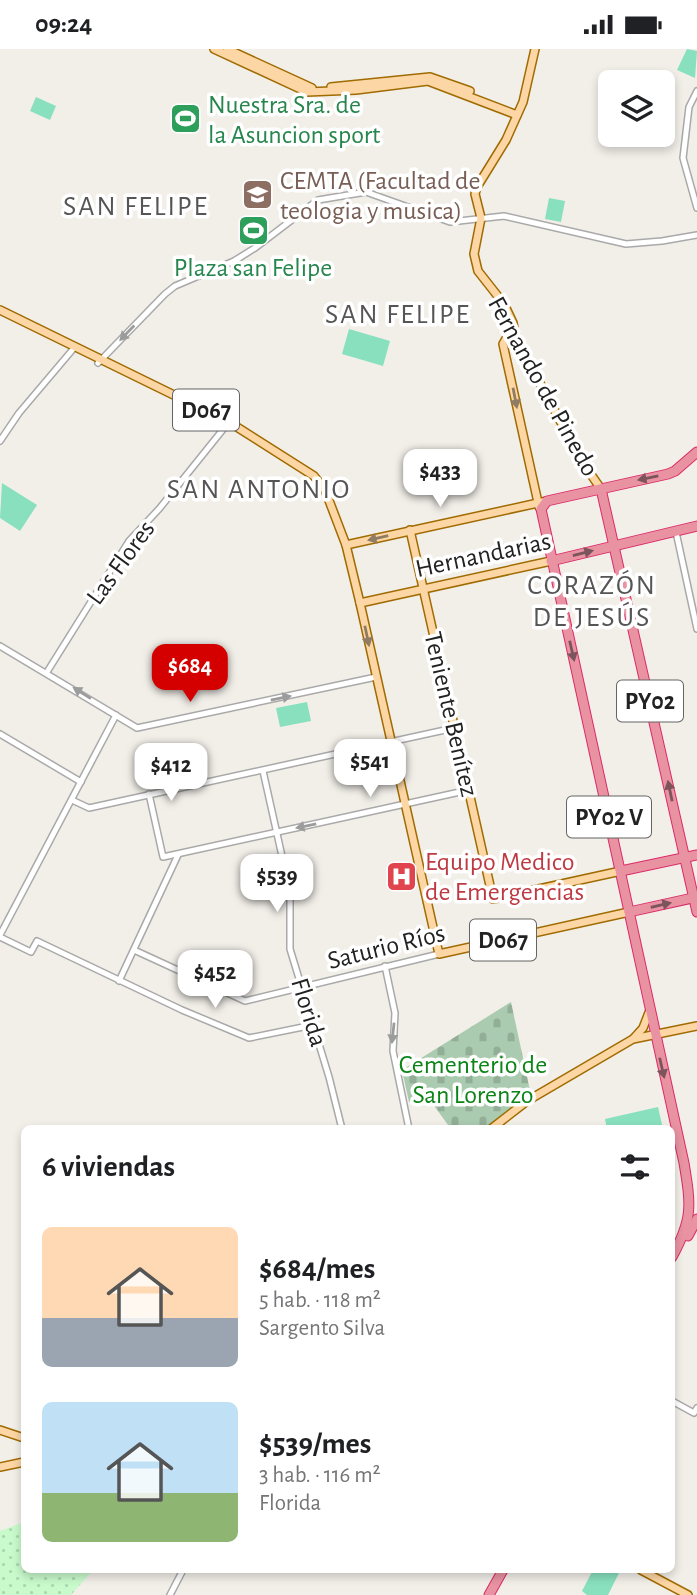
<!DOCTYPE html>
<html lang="es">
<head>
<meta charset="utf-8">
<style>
  :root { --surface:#fff; --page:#f6f6f6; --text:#202124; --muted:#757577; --accent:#d40000 }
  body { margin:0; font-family:"Alegreya Sans",sans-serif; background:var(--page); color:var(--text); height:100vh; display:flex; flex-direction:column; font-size:26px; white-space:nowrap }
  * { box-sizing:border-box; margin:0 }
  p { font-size:23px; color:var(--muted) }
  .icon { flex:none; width:38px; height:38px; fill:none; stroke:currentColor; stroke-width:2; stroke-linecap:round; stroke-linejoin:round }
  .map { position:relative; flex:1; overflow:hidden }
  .details { position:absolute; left:21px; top:1076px; width:654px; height:448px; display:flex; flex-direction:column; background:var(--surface); border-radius:10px; box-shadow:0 4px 10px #0003 }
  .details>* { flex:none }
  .buttons { position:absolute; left:598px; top:21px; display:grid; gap:14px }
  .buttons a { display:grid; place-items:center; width:77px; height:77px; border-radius:10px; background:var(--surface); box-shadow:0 4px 10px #0003; font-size:35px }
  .price { position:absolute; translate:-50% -60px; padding:0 16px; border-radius:14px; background:#fff; color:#222; font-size:23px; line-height:46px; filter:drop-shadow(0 2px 4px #0008) }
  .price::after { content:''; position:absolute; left:50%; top:42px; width:21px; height:16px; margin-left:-10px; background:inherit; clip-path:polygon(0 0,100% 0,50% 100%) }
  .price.selected { background:var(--accent); color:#fff }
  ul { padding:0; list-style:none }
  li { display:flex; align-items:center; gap:21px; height:175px; padding:0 21px }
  li span { display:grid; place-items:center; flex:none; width:196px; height:140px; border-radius:10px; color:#555 }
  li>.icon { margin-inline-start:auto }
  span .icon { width:84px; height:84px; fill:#fffc; stroke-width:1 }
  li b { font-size:30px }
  h2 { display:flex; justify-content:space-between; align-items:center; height:84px; padding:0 21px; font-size:30px }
  .status { display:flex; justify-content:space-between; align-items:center; height:49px; padding:0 35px; background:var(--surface); direction:ltr }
  .status svg { height:19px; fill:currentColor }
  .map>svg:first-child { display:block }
</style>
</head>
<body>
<div class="status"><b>09:24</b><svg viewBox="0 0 49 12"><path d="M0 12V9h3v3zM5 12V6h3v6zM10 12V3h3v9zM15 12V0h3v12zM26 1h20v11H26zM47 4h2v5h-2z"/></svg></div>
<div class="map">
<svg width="697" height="1546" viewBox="0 0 697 1546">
  <defs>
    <pattern id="cemetery-stones" width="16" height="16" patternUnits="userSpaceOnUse" patternTransform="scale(1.75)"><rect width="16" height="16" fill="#aacbaf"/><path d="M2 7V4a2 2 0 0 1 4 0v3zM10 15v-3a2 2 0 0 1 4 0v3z" fill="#92ae96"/></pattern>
    <pattern id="park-dots" width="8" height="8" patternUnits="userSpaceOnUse" patternTransform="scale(1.75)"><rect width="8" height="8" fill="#c8facc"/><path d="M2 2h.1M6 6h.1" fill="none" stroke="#acd6af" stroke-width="1.8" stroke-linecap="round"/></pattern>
  </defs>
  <rect width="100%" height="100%" fill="#f2efe9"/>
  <path fill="url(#cemetery-stones)" d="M511,953l20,93 -46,34h-34l-27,-37 -15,10 -7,-32z"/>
  <path fill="url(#park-dots)" d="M24,1473v48h69l-22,25h-71v-64z"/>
  <g fill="#88e0be">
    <path d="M687,0l10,2 -2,27 -18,-8z"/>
    <path d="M36,48l20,9 -6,14 -20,-9z"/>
    <path d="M179,58l20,10 -7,15 -21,-10z"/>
    <path d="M549,149l16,3 -4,21 -16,-3z"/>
    <path d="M349,280l41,12 -7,25 -41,-12z"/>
    <path d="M2,434l35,22 -17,26 -20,-13z"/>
    <path d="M307,653l4,19 -31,6 -4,-19z"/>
    <path d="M658,1058l5,22h-56l-2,-10z"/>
    <path d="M593,1521h19l7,3 -11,22h-21l-5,-4z"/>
  </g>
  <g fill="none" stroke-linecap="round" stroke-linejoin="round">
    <defs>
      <g id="minor">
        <path d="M697,42l-8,16 -6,51 14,50"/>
        <path d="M98,314l67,-69 10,-8 59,-25 21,-13 63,-48 48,-8 84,30 54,-6 122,28 36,-3 35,-6"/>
        <path d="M0,392l19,-28 55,-65"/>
        <path d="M676,483l21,97"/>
        <path d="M0,597l137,82 239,-51"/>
        <path d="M47,623l82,-131 30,-32 70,-87"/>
        <path d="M0,685l81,48"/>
        <path d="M263,722l27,121v57l39,128 13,52"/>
        <path d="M149,745l14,63 306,-67"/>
        <path d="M72,751l17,8 365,-80"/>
        <path d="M0,886l116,-220"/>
        <path d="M0,888l31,15 6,-11 145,69 67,28 64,-13"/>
        <path d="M134,901l111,51 194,-47"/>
        <path d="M385,917l10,47 -2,38 16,78"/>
        <path d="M119,932l59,-126"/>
        <path d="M672,1352l22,12 3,-5"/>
        <path d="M170,1546l13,-25"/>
      </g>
      <g id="major">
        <path d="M214,0l93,43 49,-2 72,-9 89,34"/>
        <path d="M227,0l85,39"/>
        <path d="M535,0l-12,53 -17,38 -29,47 -2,7 6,24 -7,36 4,17 26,33 9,19 3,15 27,51 40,74 18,26"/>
        <path d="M331,38l99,-10 40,14"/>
        <path d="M0,261l229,112 85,54 11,14 21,55 14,58 79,351 190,-42"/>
        <path d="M516,289l-9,-1 -4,7 36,163"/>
        <path d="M410,481l83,369 128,-28"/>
        <path d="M346,496l201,-44"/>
        <path d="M360,554l191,-42"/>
        <path d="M634,989l9,-10 7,-18"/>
        <path d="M491,1080l36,-28 106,-62 64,-13"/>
        <path d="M0,1381l24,8"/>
        <path d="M0,1418l24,-5"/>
        <path d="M641,1521l47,25"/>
      </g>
      <g id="highway">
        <path d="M601,440l96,423"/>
        <path d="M551,512l146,-35"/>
        <path d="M621,822l76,-16"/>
        <path d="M629,863l68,-15"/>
        <path d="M688,1187l9,-17"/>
        <path d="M672,1208c21,-38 19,-52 12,-94l-143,-654 6,-8 121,-27 7,-3 22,-19"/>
        <path d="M489,1546l14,-25"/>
      </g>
    </defs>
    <use href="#minor" stroke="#a9a9a9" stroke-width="8"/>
    <use href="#major" stroke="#a06b00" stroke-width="10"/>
    <use href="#highway" stroke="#dc2a67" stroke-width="11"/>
    <use href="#minor" stroke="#fff" stroke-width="5"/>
    <use href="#major" stroke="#fcd6a4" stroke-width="7"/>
    <use href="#highway" stroke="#e892a2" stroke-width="9"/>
  </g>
  <defs><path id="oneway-solid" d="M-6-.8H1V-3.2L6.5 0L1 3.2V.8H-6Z" transform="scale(1.75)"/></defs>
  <g fill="#9c9c9c">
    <use href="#oneway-solid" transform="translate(127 284) rotate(134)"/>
    <use href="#oneway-solid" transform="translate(82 644) rotate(-148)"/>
    <use href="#oneway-solid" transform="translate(281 649) rotate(-12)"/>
    <use href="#oneway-solid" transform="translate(306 777) rotate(168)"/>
    <use href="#oneway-solid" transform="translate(393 984) rotate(96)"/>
  </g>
  <g fill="#8f7c63">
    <use href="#oneway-solid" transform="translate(515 349) rotate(79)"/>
    <use href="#oneway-solid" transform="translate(378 489) rotate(167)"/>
    <use href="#oneway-solid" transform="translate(367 587) rotate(78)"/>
  </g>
  <g fill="#7b545c">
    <use href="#oneway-solid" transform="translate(648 429) rotate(169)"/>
    <use href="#oneway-solid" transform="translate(583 504) rotate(-14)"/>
    <use href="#oneway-solid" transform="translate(572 602) rotate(77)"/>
    <use href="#oneway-solid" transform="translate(670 742) rotate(-102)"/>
    <use href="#oneway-solid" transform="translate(661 856) rotate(-13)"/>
    <use href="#oneway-solid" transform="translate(662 1019) rotate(77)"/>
  </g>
  <defs>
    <symbol id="stadium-square" viewBox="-11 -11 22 22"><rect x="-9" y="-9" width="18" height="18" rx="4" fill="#2e9e5b" stroke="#fff"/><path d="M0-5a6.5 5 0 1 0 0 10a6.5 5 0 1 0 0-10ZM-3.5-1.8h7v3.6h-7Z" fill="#fff"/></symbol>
    <symbol id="university-square" viewBox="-11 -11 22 22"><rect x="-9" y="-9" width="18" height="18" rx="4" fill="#8d6e63" stroke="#fff"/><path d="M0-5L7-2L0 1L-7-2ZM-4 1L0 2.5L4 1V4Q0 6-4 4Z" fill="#fff"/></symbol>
    <symbol id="hospital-square" viewBox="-11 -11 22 22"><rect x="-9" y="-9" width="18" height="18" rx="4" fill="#e0444e" stroke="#fff"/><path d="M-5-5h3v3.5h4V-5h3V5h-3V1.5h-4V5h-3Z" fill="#fff"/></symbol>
  </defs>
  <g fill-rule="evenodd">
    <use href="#stadium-square" x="168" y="52" width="35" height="35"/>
    <use href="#university-square" x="240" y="128" width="35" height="35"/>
    <use href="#stadium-square" x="236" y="164" width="35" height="35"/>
    <use href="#hospital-square" x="384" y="810" width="35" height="35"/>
  </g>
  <g text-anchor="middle" stroke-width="7" stroke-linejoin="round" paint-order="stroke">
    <g fill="#fff" stroke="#646464" stroke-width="2">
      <rect x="173" y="340.5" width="66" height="41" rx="5"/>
      <rect x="617" y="631.5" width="66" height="41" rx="5"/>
      <rect x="567" y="747.5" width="84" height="41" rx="5"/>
      <rect x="470" y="870.5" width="66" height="41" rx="5"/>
    </g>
    <g font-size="24" font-weight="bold" fill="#222">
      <text x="206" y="369">D067</text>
      <text x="650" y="660">PY02</text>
      <text x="609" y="776">PY02 V</text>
      <text x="503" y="899">D067</text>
    </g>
    <g font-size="26" fill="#27864d" stroke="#fff" text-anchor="start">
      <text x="208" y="64">Nuestra Sra. de<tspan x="208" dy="30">la Asuncion sport</tspan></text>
      <text x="253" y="227" text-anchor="middle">Plaza san Felipe</text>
    </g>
    <g font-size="26" fill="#785e54" stroke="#fff" text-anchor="start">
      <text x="280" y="140">CEMTA (Facultad de<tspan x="280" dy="30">teologia y musica)</tspan></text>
    </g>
    <g font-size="26" fill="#222" stroke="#fff">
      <text transform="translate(544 337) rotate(61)" y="9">Fernando de Pinedo</text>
      <text transform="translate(483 505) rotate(-12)" y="9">Hernandarias</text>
      <text transform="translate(120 513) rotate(-54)" y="9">Las Flores</text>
      <text transform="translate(452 665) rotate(77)" y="9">Teniente Benítez</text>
      <text transform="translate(386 897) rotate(-14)" y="9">Saturio Ríos</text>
      <text transform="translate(310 963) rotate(73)" y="9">Florida</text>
    </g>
    <g font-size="26" fill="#be3a42" stroke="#fff" text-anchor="start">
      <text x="425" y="821">Equipo Medico<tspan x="425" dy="30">de Emergencias</tspan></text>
    </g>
    <g font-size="26" fill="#0c8416" stroke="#fff">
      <text x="473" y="1024">Cementerio de<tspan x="473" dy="30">San Lorenzo</tspan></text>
    </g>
    <g font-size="28" letter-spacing="2" fill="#555" stroke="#fff">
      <text x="136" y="166">SAN FELIPE</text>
      <text x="398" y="274">SAN FELIPE</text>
      <text x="259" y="449">SAN ANTONIO</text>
      <text x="592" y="545">CORAZÓN<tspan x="592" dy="32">DE JESÚS</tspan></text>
    </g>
  </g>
</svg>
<div class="buttons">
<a><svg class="icon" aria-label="layers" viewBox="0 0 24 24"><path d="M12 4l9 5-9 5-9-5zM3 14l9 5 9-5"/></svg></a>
</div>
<b class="price" style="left:440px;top:460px">$433</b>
<b class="price selected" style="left:190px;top:655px">$684</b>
<b class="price" style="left:370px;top:750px">$541</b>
<b class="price" style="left:171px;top:754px">$412</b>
<b class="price" style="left:277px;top:865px">$539</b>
<b class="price" style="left:215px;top:961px">$452</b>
<section class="details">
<h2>6 viviendas<svg class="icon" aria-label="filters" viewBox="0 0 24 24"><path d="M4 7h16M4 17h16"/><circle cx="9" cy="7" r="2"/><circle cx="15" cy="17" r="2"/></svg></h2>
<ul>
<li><span style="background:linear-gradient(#ffd9b3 65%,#9aa5b1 0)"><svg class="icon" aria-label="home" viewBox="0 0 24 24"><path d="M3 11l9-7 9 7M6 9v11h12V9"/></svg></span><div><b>$684/mes</b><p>5 hab. · 118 m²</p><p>Sargento Silva</p></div></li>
<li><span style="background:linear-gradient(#bfe0f5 65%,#8fb573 0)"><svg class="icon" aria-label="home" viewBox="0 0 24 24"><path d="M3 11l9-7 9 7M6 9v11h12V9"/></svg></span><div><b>$539/mes</b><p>3 hab. · 116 m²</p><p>Florida</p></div></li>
</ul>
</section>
</div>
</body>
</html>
